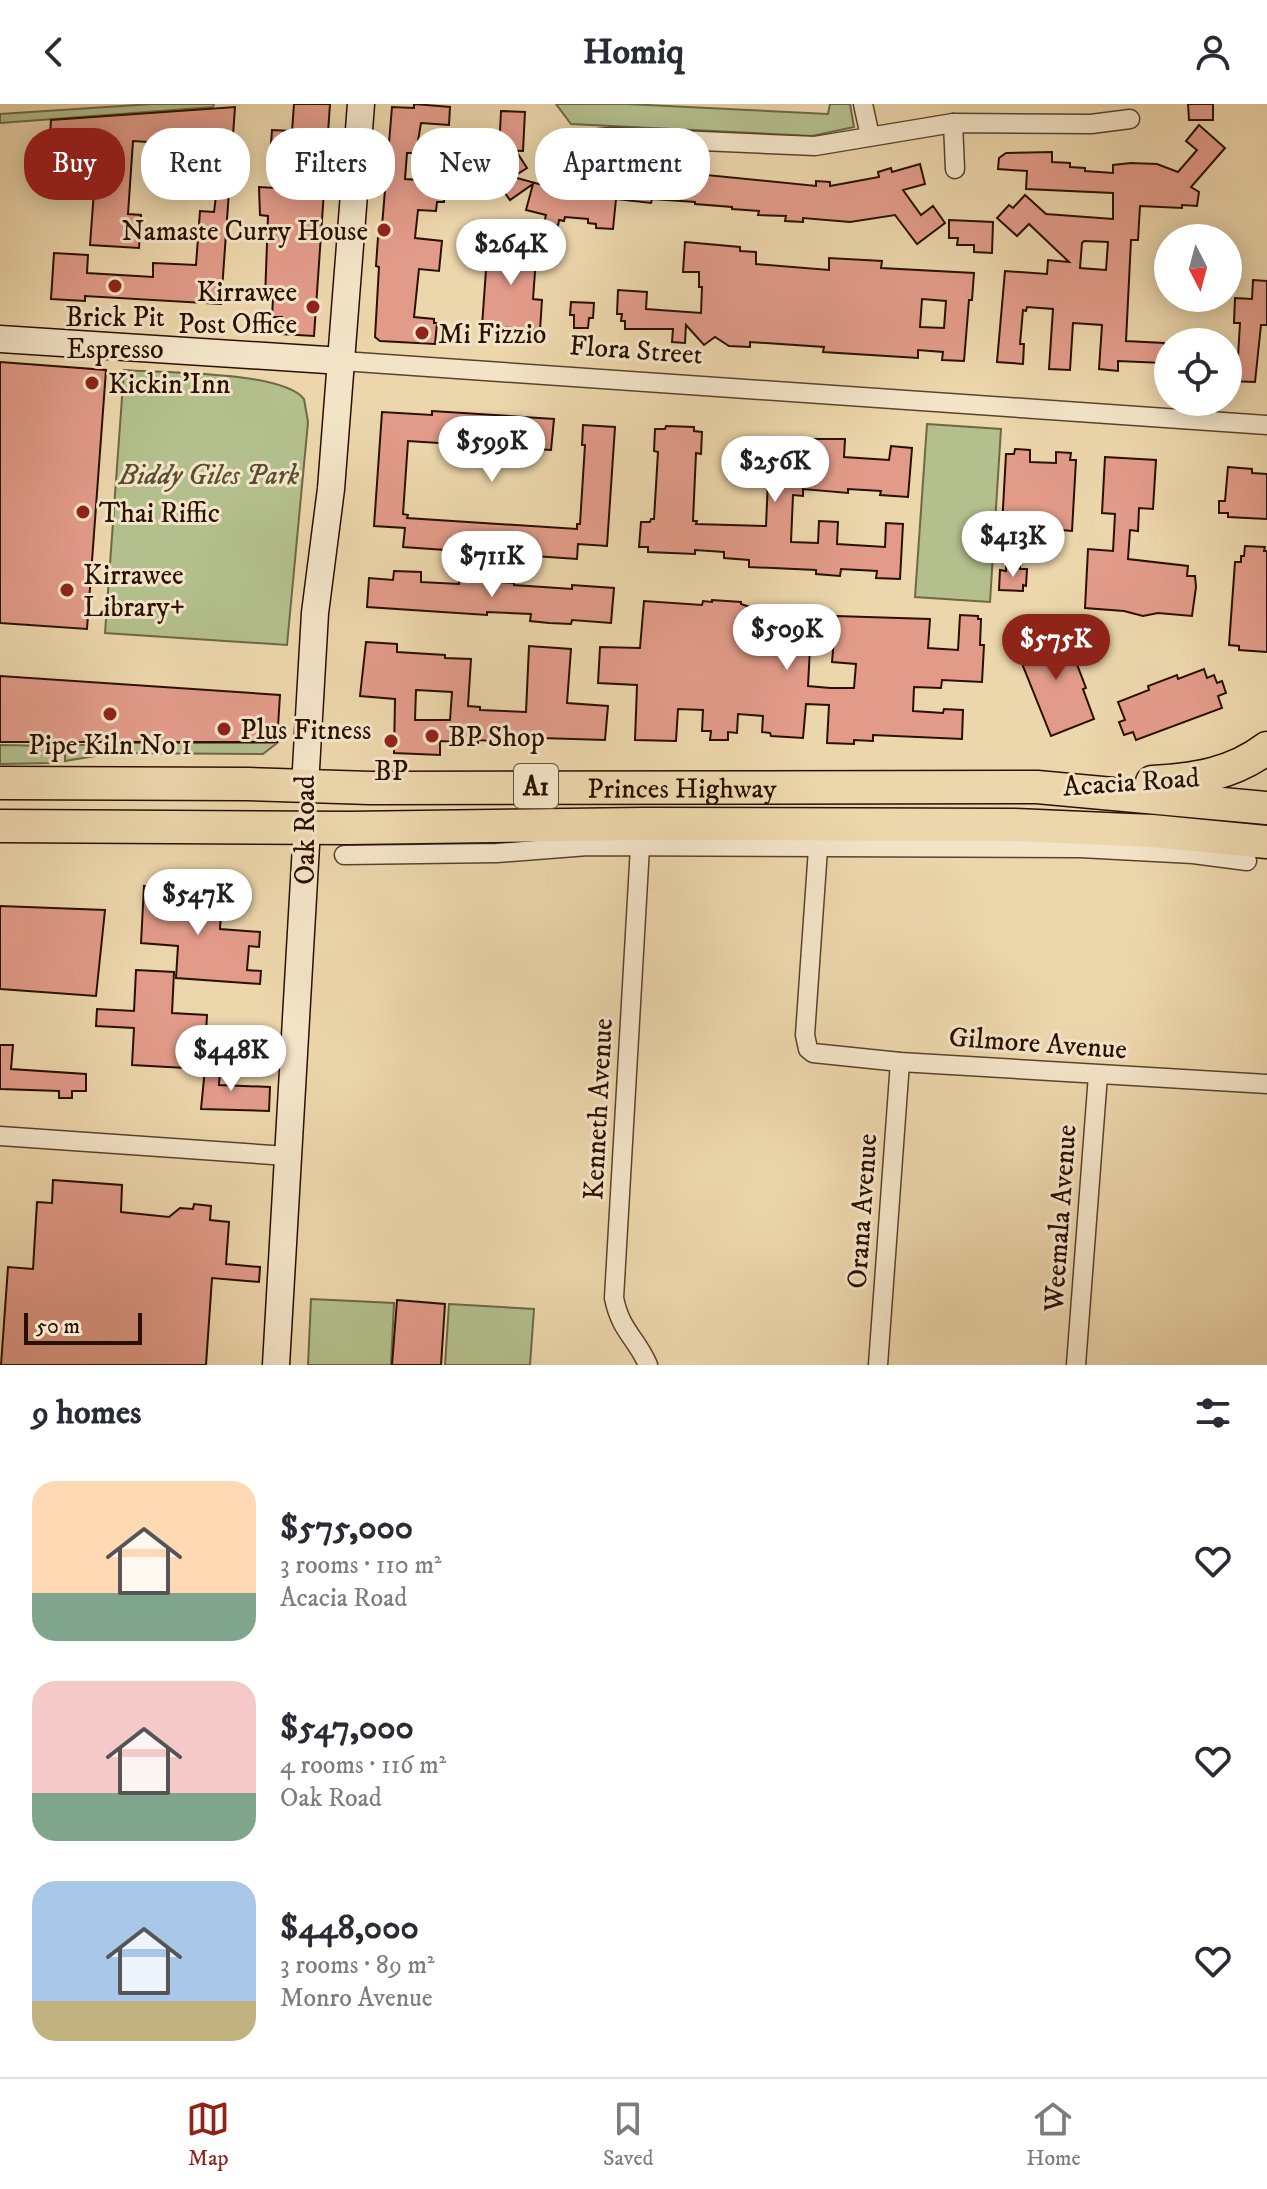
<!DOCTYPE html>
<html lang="en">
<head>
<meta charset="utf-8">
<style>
  :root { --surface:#fff; --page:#f7f7f7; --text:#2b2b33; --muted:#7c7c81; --line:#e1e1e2; --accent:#8f2418 }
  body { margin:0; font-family:"IM FELL DW Pica",serif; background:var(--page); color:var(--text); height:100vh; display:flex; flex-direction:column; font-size:30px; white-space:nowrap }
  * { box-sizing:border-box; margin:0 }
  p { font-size:26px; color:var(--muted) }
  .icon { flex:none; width:44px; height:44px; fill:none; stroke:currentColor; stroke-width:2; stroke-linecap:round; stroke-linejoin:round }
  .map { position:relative; height:1261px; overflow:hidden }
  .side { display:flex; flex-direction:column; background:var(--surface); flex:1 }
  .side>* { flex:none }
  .top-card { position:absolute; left:24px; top:24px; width:800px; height:72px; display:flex; gap:16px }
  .needle { width:52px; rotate:174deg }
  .buttons { position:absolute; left:1154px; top:120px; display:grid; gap:16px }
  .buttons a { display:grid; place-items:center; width:88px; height:88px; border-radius:50%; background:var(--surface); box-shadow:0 4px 20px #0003; font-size:40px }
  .scale { position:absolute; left:24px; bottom:20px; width:118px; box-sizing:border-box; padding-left:8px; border:4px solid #2a1000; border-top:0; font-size:22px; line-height:28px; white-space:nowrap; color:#2a1000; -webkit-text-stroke:6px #f3e4c8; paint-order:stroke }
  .price { position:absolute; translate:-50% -68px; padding:0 18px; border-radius:28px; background:#fff; color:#222; font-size:26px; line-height:52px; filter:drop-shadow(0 2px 4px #0008) }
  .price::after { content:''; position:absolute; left:50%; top:48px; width:24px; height:18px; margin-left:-12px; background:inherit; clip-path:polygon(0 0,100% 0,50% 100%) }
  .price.current { background:var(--accent); color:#fff }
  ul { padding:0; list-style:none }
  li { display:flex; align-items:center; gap:24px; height:200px; padding:0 32px }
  li span { display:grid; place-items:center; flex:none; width:224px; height:160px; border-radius:24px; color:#555 }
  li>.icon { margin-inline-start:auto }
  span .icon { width:96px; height:96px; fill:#fffc; stroke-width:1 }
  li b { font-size:34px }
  h2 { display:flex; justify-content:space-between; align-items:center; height:96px; padding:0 32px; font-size:34px }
  .tag { padding:0 28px; border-radius:32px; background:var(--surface); box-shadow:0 4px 20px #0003; font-size:28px; line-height:72px }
  .tag.current { background:var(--accent); color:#fff }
  header { display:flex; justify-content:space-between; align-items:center; height:104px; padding:0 32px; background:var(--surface); font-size:36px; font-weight:700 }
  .menu { display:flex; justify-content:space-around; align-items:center; height:112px; border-top:2px solid var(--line); background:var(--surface); font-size:22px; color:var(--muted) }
  .menu a { display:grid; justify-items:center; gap:4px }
  .menu .current { color:var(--accent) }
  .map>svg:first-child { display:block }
</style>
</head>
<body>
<header><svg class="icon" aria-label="back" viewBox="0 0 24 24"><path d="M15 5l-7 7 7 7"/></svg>Homiq<svg class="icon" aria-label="person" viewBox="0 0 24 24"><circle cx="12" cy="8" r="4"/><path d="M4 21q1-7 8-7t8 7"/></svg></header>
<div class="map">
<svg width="1267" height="1261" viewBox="0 0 1267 1261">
  <rect width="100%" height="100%" fill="#ecd6ab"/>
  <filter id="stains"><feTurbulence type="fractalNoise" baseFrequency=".0025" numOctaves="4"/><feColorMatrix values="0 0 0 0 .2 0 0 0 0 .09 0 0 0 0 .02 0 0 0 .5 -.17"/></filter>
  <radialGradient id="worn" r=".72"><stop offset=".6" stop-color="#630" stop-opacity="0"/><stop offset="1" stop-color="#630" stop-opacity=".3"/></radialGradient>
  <g fill="#b3bf8c" stroke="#6e6846" stroke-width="2">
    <path d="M152,0h62l-1,3 -213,16v-9z"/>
    <path d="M556,0h71l201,10 2,-10h20l4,23 -42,9 -241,-12z"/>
    <path d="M124,266c38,3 158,1 180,29l4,23 -21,223 -182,-12z"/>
    <path d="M927,320l74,5 -11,173 -75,-5z"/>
    <path d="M109,639h168l-14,11 -154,-1z"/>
    <path d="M0,641l54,1v17l-54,1z"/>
    <path d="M65,641h31v11l-31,5z"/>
    <path d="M311,1195l83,4 -3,62h-83z"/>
    <path d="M449,1200l85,5 -4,56h-85z"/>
  </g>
  <g fill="#e29b89" stroke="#2a1000" stroke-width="2" fill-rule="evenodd">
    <path d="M294,0h36l-16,232 -33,-2 1,-17h-10l1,-18 -8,-1 3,-82 -8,-1 -1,-28 17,1 3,-43 -8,-1 1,-14 20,1z"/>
    <path d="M414,0l36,3 -1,18 -28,-2 -5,30h-9l-2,26 41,3 -2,20h-7l-1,9 -18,-1 -3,28 27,3 -3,30 -20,-2 -5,48 20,2v4h3l-2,21 -55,-3 -5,-4 4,-70 -3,-1 2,-29 3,1 11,-131 22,1z"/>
    <path d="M1188,0h25v16h-24z"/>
    <path d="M235,3l-14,197 -136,-8v5l-34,-2 3,-46 34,2 -1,18 66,4v-14l43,2 4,-54 14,1 3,-24 -11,-1 3,-41 -76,-5 -5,73 13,1 -2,33 -49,-3 4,-54 -38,-3 1,-7h-10l4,-61z"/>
    <path d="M501,7l24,1 -2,39 -24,-1z"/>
    <path d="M1199,21l26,23 -34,39 8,5 -2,14 -15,-1v3l-42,-2 -2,34h-7l-5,101 38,2 -1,20 -45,-2v10l-19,-2 3,-44 -29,-2 -3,47 -21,-1 4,-60 -26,-2 -1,4 -3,-1 -3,34h4l-1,20 -26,-2 8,-91 42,3 1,-14 21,2 -40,-38 -12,12 -20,-18 12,-13 4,3 12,-13 21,19 67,5v-26l-87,-4 1,-18 -29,-2 1,-11 7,-5 46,-1v10l18,1v4l15,1v3l28,2v-8l18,-2 26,1 21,8 19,-22 -11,-9zM1084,137l24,1 -2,28 -26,-2 2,-25z"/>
    <path d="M518,50l9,14 -14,9 62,17 1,-7 24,2 1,-14 58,6v-6l38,1v-2l119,12v-5l14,1v4l49,-9 -1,-5 13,-4 1,4 28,-8 5,20 -22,6 18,25 12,-9 12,17 -28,21 -22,-29 -45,7 -47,-4v4l-18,-1 1,-5 -28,-1 1,-4 -27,-2v-2l-37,-3v-2l-43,-3 -1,4 -35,-4 -3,30 -17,-1v-4l-8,-1v-4l-23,-2 -1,4 -5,-1 -1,6 -14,-3 2,-8 -20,-5 7,-26 -23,16 -22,-30 5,1z"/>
    <path d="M949,116l44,2 -1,31 -18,-1v-7h-17l1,-7h-9z"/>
    <path d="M488,138l49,3 -4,54 9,1 -2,30 -58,-4z"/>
    <path d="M685,138l55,5v4l16,1v12l73,6v-12l53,3 -1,7 93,5 -2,27h-3l-5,61 -22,-1 1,-8 -25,-2v8l-95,-6 1,-5 -74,-5v5l-21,-1 -14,-9 -11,8 -18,-20 -1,18 -13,-1 1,-13h-48v-8h-4l1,-7h-5l1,-24 29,2 -1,17 55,4 1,-26h-3v-15h-16zM922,195l24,2 -2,27 -24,-1z"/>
    <path d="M1253,176l14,1v44h-6l-6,57 -27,-1v-25l10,1 2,-34h-6l1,-25 17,1z"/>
    <path d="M571,198l23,1 -1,15h-4l-1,10h-14v-13h-4z"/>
    <path d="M0,258l106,8 -19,259 -87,-6z"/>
    <path d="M432,307l122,8 -3,31 -143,-9 -5,73 5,1 -1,3 170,11v-5h3l5,-79h-3l1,-20 32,2 -8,119 -29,-2 -1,15 -174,-12 2,-19 -31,-2 8,-114 50,3z"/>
    <path d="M666,322l28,1v4l8,1 -1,22 -5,-1 -3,68h4l-1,3 70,2 2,-46 -37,-1 2,-37 58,3v-6h54l-1,18 45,3 2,-14 21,2 -4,49 -28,-2 1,-4 -33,-2v4l-45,-4v7l-10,-1 -2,47 27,1 1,-22 19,1 -1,22 48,3 1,-24 17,1 -3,55 -24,-1 1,-7 -36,-2 -1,7 -24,-2v-4l-67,-3v-7l-25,-2v-6l-29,-2v4l-47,-2v-5h-9l2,-25h9l1,-3h3l4,-67 -4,-1 1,-22h10z"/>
    <path d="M1015,345l15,1v12l26,1v-11l15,1 -1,7h6l-4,71 -22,-2 1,-5 -27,-1v4l-22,-1 4,-72h8z"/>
    <path d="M1105,353l51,3 -3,49 -14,-1 -1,23 -8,-1 -2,29 60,7 -1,10h8l1,11 -4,29 -34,-3 -15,3 -19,-5 -39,-3 3,-59 25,2 2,-37 -13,-1z"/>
    <path d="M1228,363l24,2v4l15,1v45l-39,-2v-4h-9v-12h6z"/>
    <path d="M1245,442l20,1 -1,4h3v101l-28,-2v-4l-10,-1 6,-83h6v-6h3z"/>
    <path d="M1006,461l14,1v3h7l-1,17 -3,-1v6l-24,-1 1,-20 6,1z"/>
    <path d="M394,467l27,1v10l38,2v-7l29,1v3l26,2v2l58,4v-4l42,3 -3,35 -39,-3 -1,4 -22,-1 -19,-2 1,-7 -44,-2v3l-120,-8 2,-29 24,2z"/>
    <path d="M712,496l29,2v2l9,3 62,3 -4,76 22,2h24l2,-24 -24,-2 4,-46 94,3 -2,29 30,2 2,-35 18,1v3h3l-1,26h4l-2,37 -40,-2 -1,8 -27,-1 -1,24 30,2 1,-4 19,1 -1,29 -89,-4v6l-19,-1v4l-27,-1 2,-38 -23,-1 -3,34 -32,-2 -1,-3 -8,-1 1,-16 -25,-2 -1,19 -9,-1v8h-18l1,-9h-9l1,-21 -25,-1 -2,32 -41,-1 2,-55 -39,-2 2,-36 40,1 4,-47 58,4 1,-4 9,1z"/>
    <path d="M1040,526l4,11 17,-7 6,16 4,-1 15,39 -3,1 11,30 -43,17 -32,-80 8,-3 -6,-16z"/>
    <path d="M366,538l31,2v8l48,3v3l26,1 -3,47 12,1v3l46,2 3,-66 42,3 -4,54 41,3 -3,34 -100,-3 -1,5 -26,-2v3l-38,-2v14l-46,-2 1,-54 -35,-3zM416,586l36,2 -2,28h-35z"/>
    <path d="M1204,565l3,9 7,-3 3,8 5,-2 4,12 -8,3 4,12 -86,32 -3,-8 -9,3 -5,-13 6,-2 -7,-18 31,-12 -1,-4 29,-11 1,4z"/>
    <path d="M0,572l280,19 -3,47h-277z"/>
    <path d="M144,782l29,1 -1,8 50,3 -2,31 40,3 -1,15 -10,-1 -2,24 14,1 -1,13 -84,-6 2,-32 -37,-3z"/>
    <path d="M0,802l105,4 -9,86 -96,-7z"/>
    <path d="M136,866l38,2 -2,41 35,2 -3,54 -72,-4 2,-37 -38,-2 1,-17 37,2z"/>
    <path d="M0,941h13l-2,24 75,5v17h-14v7h-13v-7l-59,-2z"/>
    <path d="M206,954l15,1 -2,26 51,2 -1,24 -68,-2z"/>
    <path d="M53,1076l69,5 -1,27 48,5 11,-9 13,1 1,-5 17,2 -1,14 19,2 -3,42 34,3 -1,15 -47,-4 -6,87h-205l7,-98 25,2 4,-67 15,1z"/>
    <path d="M397,1196l48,4 -4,61h-49z"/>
  </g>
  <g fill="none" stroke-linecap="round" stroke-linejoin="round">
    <defs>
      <g id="street">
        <path d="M863,0l7,32"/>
        <path d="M953,19l2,46"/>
        <path d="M571,37l40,-4 204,9 138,-23 138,1 39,-5"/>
        <path d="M342,257l925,64"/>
        <path d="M640,743l-26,451c7,34 22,39 34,67"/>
        <path d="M818,745l-13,186 3,14 5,4 87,9 367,22"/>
        <path d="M344,751l153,-2 91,-7 492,2 113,6 54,7"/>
        <path d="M0,1032l287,20"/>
        <path d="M878,1261l22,-303"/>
        <path d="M1076,1261l22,-290"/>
      </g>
      <g id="secondary">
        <path d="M0,235l342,22"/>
        <path d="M305,682l10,-173 16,-124 30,-385"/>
        <path d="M276,1261l31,-537"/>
      </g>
      <g id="highway">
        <path d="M1152,678c42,-2 81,-8 115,-34"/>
        <path id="s1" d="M0,679l248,1 122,4 667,-1 230,21"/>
        <path d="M0,722l349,2 296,-4 369,1 138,6 115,11"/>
      </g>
    </defs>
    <use href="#street" stroke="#5a422b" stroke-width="21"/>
    <use href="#secondary" stroke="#2a1000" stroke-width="29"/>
    <use href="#highway" stroke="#2a1000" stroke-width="35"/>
    <use href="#street" stroke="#f3e4c8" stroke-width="18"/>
    <use href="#secondary" stroke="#f3e4c8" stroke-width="26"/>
    <use href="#highway" stroke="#ecd6ab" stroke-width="32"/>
  </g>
  <g fill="#8f2418" stroke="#f3e4c8" stroke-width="3">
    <circle cx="384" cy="126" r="8"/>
    <circle cx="115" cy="182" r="8"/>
    <circle cx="313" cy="203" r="8"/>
    <circle cx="422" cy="229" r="8"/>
    <circle cx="92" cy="279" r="8"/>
    <circle cx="83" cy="408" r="8"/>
    <circle cx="67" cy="486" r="8"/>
    <circle cx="110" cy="610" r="8"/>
    <circle cx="224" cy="625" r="8"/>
    <circle cx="432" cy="632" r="8"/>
    <circle cx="391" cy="637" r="8"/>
  </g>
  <g text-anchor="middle" stroke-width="6" stroke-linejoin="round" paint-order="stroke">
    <rect fill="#f3e4c8" stroke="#66503c" stroke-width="2" x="514" y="660" width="44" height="44" rx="6"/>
    <g font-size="26" font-weight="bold" fill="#2a1000">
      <text x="536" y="691">A1</text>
    </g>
    <g font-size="28" fill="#2a1000" stroke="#f3e4c8" text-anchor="start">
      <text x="368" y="136" text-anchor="end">Namaste Curry House</text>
      <text x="297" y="197" text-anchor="end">Kirrawee<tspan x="297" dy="32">Post Office</tspan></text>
      <text x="115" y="222" text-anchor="middle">Brick Pit<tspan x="115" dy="32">Espresso</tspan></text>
      <text x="438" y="239">Mi Fizzio</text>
      <text x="108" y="289">Kickin'Inn</text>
      <text x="99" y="418">Thai Riffic</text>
      <text x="83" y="480">Kirrawee<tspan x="83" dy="32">Library+</tspan></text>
      <text x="240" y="635">Plus Fitness</text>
      <text x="448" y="642">BP Shop</text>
      <text x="110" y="650" text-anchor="middle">Pipe Kiln No 1</text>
      <text x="391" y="676" text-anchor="middle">BP</text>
    </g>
    <g font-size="28" fill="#2a1000" stroke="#f3e4c8">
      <text transform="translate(636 245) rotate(4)" y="10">Flora Street</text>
      <text transform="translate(1131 677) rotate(-4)" y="10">Acacia Road</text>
      <text dy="10" stroke="none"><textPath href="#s1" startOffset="682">Princes Highway</textPath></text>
      <text transform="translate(304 726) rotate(-90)" y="10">Oak Road</text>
      <text transform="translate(1038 938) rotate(4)" y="10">Gilmore Avenue</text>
      <text transform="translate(597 1005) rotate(-87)" y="10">Kenneth Avenue</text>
      <text transform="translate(861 1107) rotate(-86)" y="10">Orana Avenue</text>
      <text transform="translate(1059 1114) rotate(-86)" y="10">Weemala Avenue</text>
    </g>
    <g font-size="28" font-style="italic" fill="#5a4d31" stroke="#f3e4c8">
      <text x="209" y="380">Biddy Giles Park</text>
    </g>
  </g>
  <rect width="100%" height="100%" filter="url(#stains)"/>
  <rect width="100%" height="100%" fill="url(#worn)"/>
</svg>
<div class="buttons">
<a><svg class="needle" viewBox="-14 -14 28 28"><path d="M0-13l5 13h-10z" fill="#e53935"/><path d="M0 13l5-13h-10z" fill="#7c7c81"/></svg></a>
<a><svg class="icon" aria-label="locate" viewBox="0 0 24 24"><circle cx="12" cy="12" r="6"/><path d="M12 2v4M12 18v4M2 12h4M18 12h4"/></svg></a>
</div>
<div class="scale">50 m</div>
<b class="price" style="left:511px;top:183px">$264K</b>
<b class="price" style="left:492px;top:380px">$599K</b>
<b class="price" style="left:775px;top:400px">$256K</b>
<b class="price" style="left:1013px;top:475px">$413K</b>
<b class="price" style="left:492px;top:495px">$711K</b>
<b class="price" style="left:787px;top:568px">$509K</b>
<b class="price current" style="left:1056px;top:578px">$575K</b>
<b class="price" style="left:198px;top:833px">$547K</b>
<b class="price" style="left:231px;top:989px">$448K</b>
<div class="top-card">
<a class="tag current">Buy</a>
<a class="tag">Rent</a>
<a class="tag">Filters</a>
<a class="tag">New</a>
<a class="tag">Apartment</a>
</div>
</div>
<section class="side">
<h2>9 homes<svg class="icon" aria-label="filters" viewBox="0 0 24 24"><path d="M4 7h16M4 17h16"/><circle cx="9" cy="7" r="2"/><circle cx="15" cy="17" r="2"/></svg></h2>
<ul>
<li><span style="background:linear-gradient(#ffd9b3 70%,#7fa58c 0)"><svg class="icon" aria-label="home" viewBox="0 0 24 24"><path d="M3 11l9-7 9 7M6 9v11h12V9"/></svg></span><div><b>$575,000</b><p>3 rooms · 110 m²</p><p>Acacia Road</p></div><svg class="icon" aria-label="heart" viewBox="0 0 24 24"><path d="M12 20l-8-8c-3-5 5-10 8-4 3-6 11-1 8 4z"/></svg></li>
<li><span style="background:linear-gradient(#f6c9c9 70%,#7fa58c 0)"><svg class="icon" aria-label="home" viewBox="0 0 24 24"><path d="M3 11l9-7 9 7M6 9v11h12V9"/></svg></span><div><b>$547,000</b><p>4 rooms · 116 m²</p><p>Oak Road</p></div><svg class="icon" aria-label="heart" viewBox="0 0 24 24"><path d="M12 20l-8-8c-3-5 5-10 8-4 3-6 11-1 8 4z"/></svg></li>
<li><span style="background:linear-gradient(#a9c7e8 75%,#c2b280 0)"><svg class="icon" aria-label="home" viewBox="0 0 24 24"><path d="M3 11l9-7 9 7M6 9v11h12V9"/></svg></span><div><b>$448,000</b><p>3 rooms · 89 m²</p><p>Monro Avenue</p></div><svg class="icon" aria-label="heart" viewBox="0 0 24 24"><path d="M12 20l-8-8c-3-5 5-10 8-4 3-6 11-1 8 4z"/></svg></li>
</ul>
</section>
<nav class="menu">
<a class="current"><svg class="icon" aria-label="map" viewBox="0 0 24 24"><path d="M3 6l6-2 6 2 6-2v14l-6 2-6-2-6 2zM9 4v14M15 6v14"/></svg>Map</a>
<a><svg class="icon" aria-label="saved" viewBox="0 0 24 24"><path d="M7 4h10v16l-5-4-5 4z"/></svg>Saved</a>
<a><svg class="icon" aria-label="home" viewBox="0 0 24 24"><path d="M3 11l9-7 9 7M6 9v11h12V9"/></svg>Home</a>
</nav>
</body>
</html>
